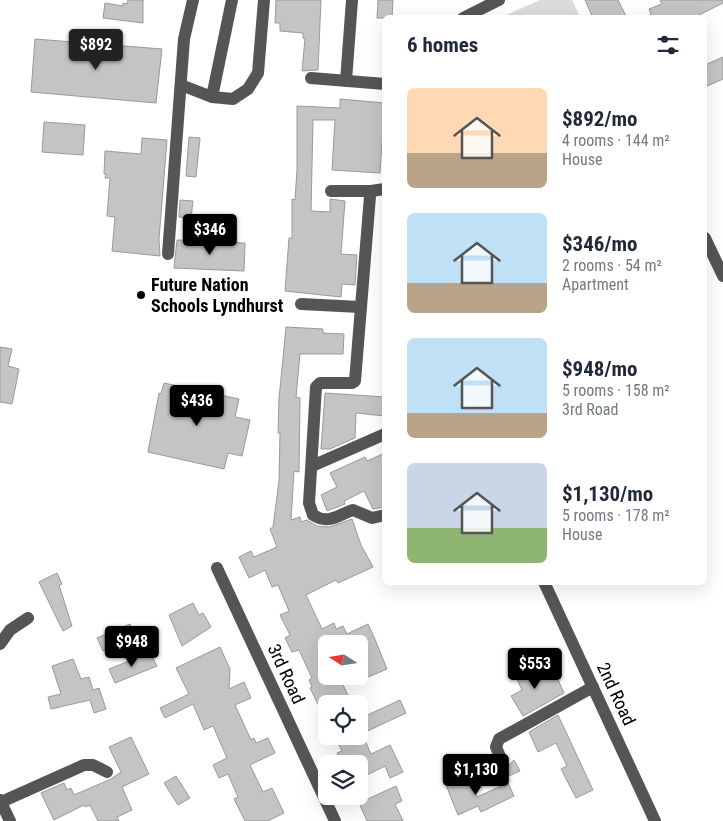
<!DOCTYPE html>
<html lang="en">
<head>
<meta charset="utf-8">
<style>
  :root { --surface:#fff; --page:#f2f2f3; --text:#1f2937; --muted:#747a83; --accent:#000 }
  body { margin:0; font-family:"Roboto Condensed",sans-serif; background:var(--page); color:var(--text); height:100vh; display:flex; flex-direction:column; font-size:19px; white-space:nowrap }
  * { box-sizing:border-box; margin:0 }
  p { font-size:16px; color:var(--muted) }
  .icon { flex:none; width:28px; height:28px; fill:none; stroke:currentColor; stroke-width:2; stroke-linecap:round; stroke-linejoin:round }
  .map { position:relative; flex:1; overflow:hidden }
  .drawer { position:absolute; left:382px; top:15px; width:325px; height:570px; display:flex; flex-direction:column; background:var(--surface); border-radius:8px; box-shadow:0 5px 20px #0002 }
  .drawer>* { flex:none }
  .needle { width:32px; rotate:282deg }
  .controls { position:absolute; left:318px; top:635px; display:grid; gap:10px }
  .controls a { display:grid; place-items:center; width:50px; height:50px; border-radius:8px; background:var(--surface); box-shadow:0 5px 20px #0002; font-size:25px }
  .price { position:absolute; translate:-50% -42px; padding:0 11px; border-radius:5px; background:var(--accent); color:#fff; font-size:16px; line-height:32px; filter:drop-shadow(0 1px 2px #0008) }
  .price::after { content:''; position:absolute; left:50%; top:30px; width:15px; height:11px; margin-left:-8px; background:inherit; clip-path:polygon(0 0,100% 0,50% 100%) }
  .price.active { background:#222; color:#fff }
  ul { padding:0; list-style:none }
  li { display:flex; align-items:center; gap:15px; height:125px; padding:0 25px }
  li span { display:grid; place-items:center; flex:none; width:140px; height:100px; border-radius:8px; color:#555 }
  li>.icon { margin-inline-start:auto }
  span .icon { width:60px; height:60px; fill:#fffc; stroke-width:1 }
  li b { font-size:21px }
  h2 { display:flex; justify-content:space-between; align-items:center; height:60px; padding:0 25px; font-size:21px }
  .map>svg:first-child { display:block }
</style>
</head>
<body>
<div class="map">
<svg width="723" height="821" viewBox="0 0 723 821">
  <rect width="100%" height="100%" fill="#fff"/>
  <path fill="#dcdcdc" d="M540,0h32l8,17h-78z"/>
  <g fill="#c4c4c4" stroke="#999">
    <path d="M128,0h15v23l-40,-5 2,-15 18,3v-3l4,1z"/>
    <path d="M276,0h45l-3,70 -16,1 3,-32 -2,-1v-5l-23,-2v-8h-5z"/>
    <path d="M378,0h15l-1,18h-15z"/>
    <path d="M585,0h33l9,18h-34z"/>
    <path d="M660,0h63v3l-30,15h-41l-3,-9 13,-5z"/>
    <path d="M35,39l127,10 -6,54 -125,-11z"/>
    <path d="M723,57v22l-18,8v-22z"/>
    <path d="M340,99l45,4v39h-3l-2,31 -48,-3 3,-50h-22l-2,91 19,1v-13l15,2 -4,53 16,1 -2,30 -13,-1 -1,13 -56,-6 4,-53h3v-39l3,1 2,-30v-64l43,2z"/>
    <path d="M44,122l41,3 -2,30 -41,-3z"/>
    <path d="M189,137l11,1 -4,39 -10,-1z"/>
    <path d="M142,138l25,2 -8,99 1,17 -48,-5 3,-34 -8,-1 3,-38h-5l1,-4h-2l1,-23 36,3z"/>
    <path d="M180,200l13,1 -2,17 -12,-1z"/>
    <path d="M177,240l68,3 -1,28 -70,-3z"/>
    <path d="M286,327l37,2v4l21,1 -1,20h-43l-4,43 4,1 -1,74 -5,-1 -3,49 9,-3 1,5 6,-2 10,6 12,1 23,-8 9,26 12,22 -35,16 -2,-3 -30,15 16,34 12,-6 2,6 7,-3 4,8 21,-10 6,13 13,32 -28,12v-37h-33v32h13l13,28h-34l-8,-16 2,-1 -3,-7 3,-2 -13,-28 -7,2 -7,-14 5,-3 -10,-20 9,-4 -11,-26 -6,2 -7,-17 -16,8 -10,-21 12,-6 3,6 23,-10 -7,-18 3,-2 6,-46 1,-48h-2l1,-34z"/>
    <path d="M0,347l12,2 -4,17 11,3 -7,35 -12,-2z"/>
    <path d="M164,383l75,16 -4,18 15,3 -8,36 -14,-3 -4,16 -76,-17 11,-59 2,1z"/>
    <path d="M325,393l60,4v19l-29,-3 -1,25 -25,11h-9z"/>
    <path d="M385,453v54l-12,2 -9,-18 -20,10 1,3 -18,7 -6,-16 16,-8 -7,-14 35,-16 2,4z"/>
    <path d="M57,573l5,11 -3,1 13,41 -9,5 -24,-49z"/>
    <path d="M193,603l6,12 4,-2 8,14 -29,19 -13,-31z"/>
    <path d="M130,624l6,12 -33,15 -6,-13z"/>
    <path d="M220,647l10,22 -1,20 15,-7 7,16 -16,7 16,35 3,-2 2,5 12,-5 7,15 -25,12 13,27 9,-4 12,25 -16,8h-23l-11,-22 4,-2 -10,-23 -9,4 -6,-13 14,-7 -14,-32 -9,4 -11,-26 -28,14 -5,-10 29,-14 -13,-26z"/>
    <path d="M144,655l1,3 6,-3 6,11 -42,17 -6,-14z"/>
    <path d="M73,659l8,20 8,-2 4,13 6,-2 7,21 -12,4 -4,-13 -39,9 -3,-12 13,-3 -9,-28z"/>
    <path d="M530,664l8,16 17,-7 9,20 -41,23 -12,-20 11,-6 -9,-19z"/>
    <path d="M400,700l6,13 -47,22v-16z"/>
    <path d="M558,715l35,75 -17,8 -15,-29 6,-3 -11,-23 -18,9 -9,-20z"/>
    <path d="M334,736h29l8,18 19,-9 13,27 -13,6 -5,-12 -26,13v-15h-16l-6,-11 5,-2z"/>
    <path d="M131,737l18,37 -27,13 10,23 -15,7 2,4h-21l-8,-16 -5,2 -1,-2 -30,15 -13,-27 23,-10 3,7 4,-2 3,7 37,-16 10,-7 -12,-25z"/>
    <path d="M514,760l6,11 -21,9 -5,-11 12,-1z"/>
    <path d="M176,776l14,22 -12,7 -14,-22z"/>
    <path d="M468,776l9,21 31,-14 6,13 -33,16 -3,-6 -20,9 -12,-30z"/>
    <path d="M396,786l6,15 -7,3 8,17h-36l-8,-18z"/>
  </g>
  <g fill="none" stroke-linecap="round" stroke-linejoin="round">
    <g stroke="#555" stroke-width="12">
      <path d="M463,18l36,-18"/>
      <path d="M311,78l74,6"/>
      <path d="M346,81l6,-81"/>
      <path d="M181,85l31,12 20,-97"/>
      <path d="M212,97l21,2 15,-10 10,-16 6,-73"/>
      <path d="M385,189l-14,2 -1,5 -15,185 -3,2h-32l-4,4 -7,116 4,12c16,10 25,0 40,-5l19,8 13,-3"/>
      <path d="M331,191h40"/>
      <path d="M705,238l18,38"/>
      <path d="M168,254l16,-215 9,-39"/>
      <path d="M301,304l59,3"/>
      <path d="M312,466l73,-32"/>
      <path d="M217,568l118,253"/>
      <path d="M544,582l111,239"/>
      <path d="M0,644l10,-14 18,-12"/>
      <path d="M502,761l-6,-14 3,-8 94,-52"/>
      <path d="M0,800l10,21"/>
      <path d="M1,802l83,-37h9l14,7"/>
    </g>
  </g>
  <circle fill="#000" stroke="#fff" stroke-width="2" cx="141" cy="295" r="5"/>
  <g text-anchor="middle" stroke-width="4.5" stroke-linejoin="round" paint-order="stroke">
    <g font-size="18" font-weight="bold" fill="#000" stroke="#fff" text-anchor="start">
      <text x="151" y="291">Future Nation<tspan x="151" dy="21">Schools Lyndhurst</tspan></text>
    </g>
    <g font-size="18" fill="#000" stroke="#fff">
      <text transform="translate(286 674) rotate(65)" y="6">3rd Road</text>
      <text transform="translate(616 694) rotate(65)" y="6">2nd Road</text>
    </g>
  </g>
</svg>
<div class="controls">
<a><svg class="needle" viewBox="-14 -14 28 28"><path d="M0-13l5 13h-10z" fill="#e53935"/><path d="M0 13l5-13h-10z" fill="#747a83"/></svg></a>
<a><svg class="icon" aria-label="locate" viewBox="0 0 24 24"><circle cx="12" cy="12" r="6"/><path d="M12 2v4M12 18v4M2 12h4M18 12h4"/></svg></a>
<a><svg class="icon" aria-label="layers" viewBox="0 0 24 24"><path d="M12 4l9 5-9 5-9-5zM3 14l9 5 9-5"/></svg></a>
</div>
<b class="price active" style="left:96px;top:71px">$892</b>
<b class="price" style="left:210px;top:256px">$346</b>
<b class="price" style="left:197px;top:427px">$436</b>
<b class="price" style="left:132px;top:668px">$948</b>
<b class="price" style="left:535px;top:690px">$553</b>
<b class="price" style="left:476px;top:796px">$1,130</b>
<section class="drawer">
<h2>6 homes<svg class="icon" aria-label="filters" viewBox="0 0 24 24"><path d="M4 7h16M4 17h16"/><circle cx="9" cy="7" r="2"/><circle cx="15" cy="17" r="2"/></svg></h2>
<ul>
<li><span style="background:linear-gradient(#ffd9b3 65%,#b9a48a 0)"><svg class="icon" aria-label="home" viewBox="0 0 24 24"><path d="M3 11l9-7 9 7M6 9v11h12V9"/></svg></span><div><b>$892/mo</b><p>4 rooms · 144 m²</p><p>House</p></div></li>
<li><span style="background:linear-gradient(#bfe0f5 70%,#b9a48a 0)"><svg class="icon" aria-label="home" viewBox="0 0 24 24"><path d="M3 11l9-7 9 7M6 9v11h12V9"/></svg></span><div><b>$346/mo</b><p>2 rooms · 54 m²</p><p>Apartment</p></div></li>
<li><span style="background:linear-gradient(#bfe0f5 75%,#b9a48a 0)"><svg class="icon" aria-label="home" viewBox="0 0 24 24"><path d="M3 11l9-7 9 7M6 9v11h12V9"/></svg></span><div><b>$948/mo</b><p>5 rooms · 158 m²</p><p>3rd Road</p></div></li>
<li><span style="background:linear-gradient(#c9d6e8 65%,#8fb573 0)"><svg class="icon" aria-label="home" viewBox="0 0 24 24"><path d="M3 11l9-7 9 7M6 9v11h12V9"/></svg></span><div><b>$1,130/mo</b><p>5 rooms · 178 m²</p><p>House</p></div></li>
</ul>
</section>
</div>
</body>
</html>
